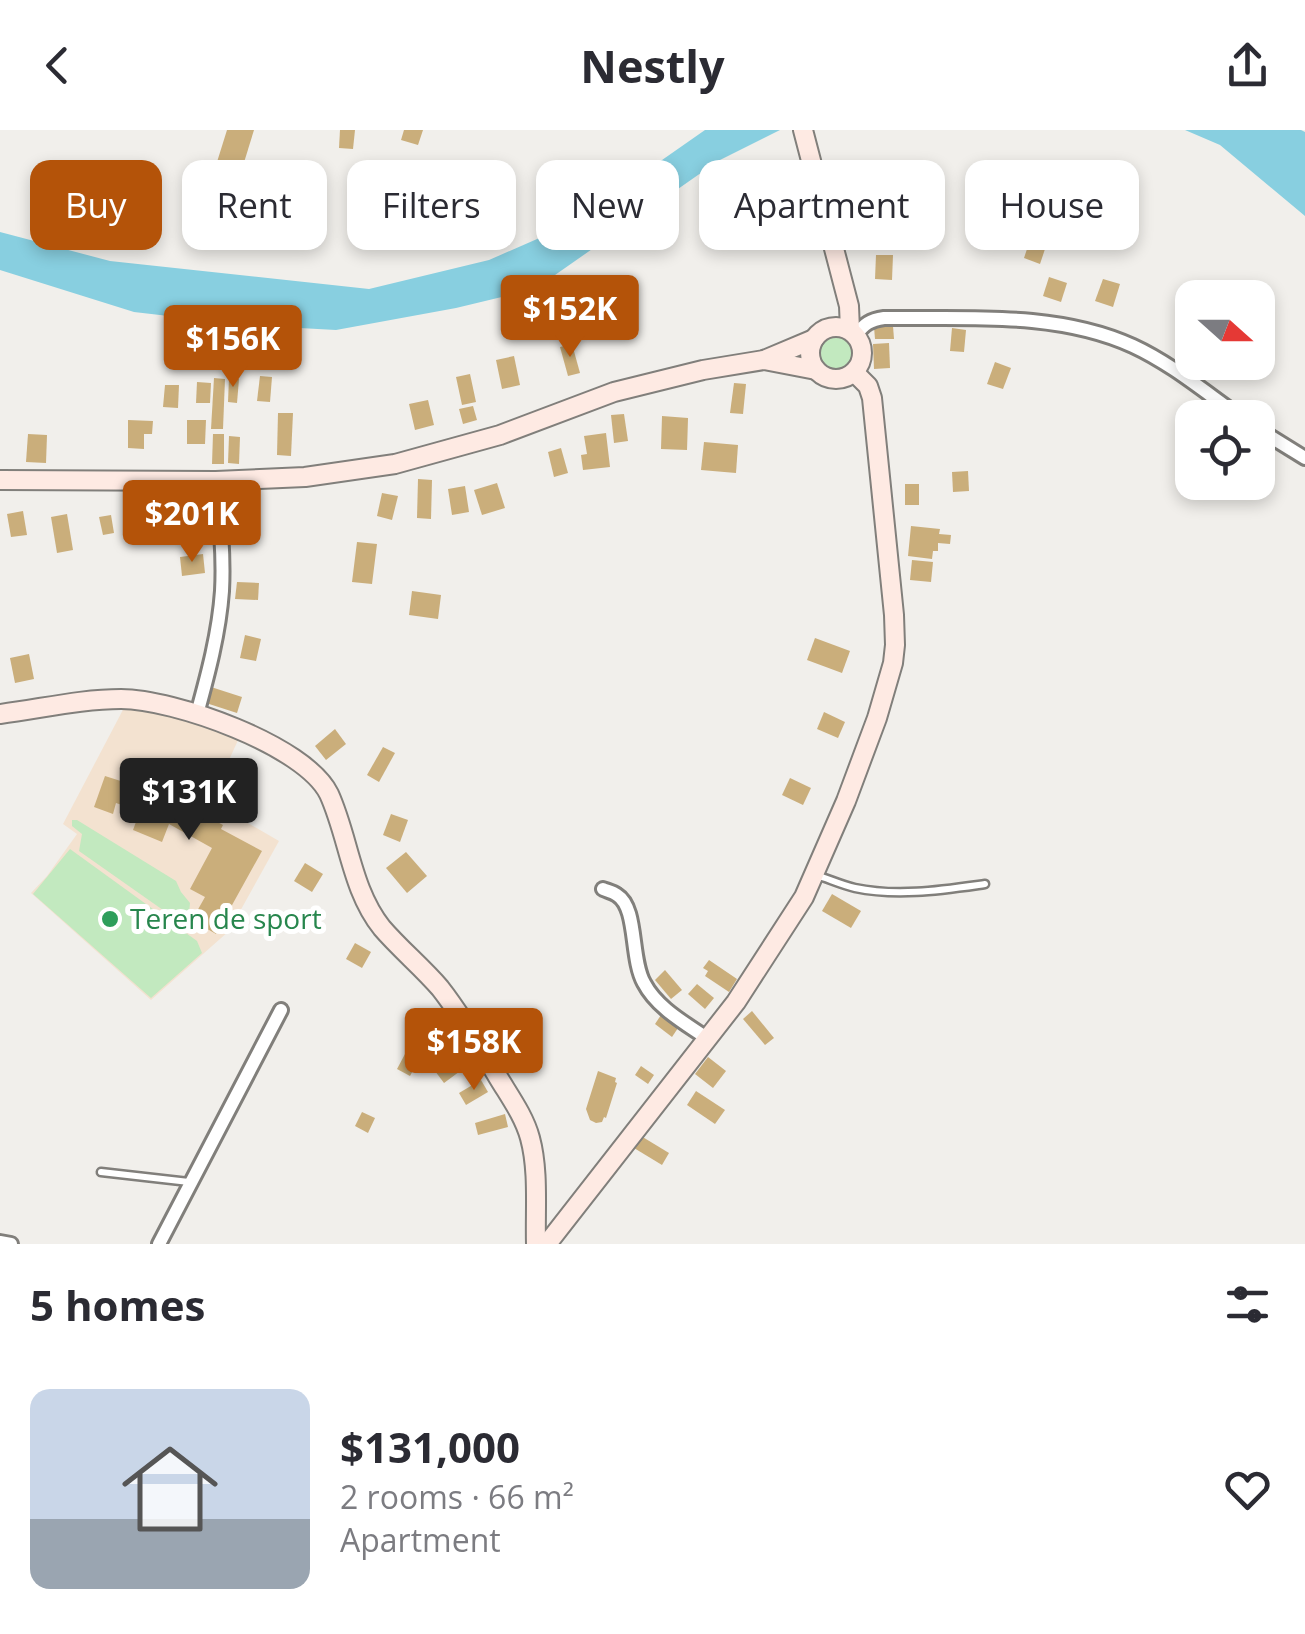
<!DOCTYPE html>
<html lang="en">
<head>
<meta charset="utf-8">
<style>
  :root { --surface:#fff; --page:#f2f2f3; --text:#2b2b33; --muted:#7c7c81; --accent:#b45309 }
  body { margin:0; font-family:"Open Sans",sans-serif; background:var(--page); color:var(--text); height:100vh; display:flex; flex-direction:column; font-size:38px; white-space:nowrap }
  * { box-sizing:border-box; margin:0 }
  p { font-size:32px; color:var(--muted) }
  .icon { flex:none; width:55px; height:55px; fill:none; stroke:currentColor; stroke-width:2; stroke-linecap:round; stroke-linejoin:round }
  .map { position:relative; height:1114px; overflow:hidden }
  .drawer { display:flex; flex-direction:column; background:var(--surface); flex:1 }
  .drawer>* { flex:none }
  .banner { position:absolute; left:30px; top:30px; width:1245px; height:90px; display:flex; gap:20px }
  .needle { width:65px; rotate:111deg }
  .controls { position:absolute; left:1175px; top:150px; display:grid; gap:20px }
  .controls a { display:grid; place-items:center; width:100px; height:100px; border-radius:20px; background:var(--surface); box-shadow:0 5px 15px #0003; font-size:50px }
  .price { position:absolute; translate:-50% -85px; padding:0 22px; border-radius:10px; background:var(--accent); color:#fff; font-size:32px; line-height:65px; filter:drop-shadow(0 2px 5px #0008) }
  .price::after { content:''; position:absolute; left:50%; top:60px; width:30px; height:22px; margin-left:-15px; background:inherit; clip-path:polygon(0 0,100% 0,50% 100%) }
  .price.selected { background:#222; color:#fff }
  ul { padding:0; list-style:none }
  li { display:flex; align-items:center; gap:30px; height:250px; padding:0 30px }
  li span { display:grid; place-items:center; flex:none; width:280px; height:200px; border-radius:20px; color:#555 }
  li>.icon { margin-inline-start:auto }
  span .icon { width:120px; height:120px; fill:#fffc; stroke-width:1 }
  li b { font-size:42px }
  h2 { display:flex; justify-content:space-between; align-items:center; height:120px; padding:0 30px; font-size:42px }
  .pill { padding:0 35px; border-radius:20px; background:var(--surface); box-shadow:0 5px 15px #0003; font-size:35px; line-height:90px }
  .pill.selected { background:var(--accent); color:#fff }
  header { display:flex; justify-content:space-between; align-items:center; height:130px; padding:0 30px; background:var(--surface); font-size:45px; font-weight:700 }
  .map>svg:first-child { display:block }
</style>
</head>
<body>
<header><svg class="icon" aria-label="back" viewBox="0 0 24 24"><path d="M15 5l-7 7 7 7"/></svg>Nestly<svg class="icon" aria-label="share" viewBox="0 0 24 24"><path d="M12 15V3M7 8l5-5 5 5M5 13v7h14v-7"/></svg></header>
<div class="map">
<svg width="1305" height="1114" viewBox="0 0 1305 1114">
  <rect width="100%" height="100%" fill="#f1efeb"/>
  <path fill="#f3e2d0" d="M126,574l24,4 90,28 -30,65 69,40 -50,90 -78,69 -120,-107 16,-17 30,-42 -14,-10z"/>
  <g fill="#c2e9bf">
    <circle cx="836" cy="222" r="21"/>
    <path d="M72,690h5l99,61 5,11 9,11 -2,20 -8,-1 -101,-71 3,-17 -10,-8z"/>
    <path d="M70,719l127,92 5,12 -51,45 -118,-104z"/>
  </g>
  <g fill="#88cfe0">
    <path d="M705,0h75l-62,31 -183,128 -79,19 -120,22 -90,-5 -112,-13 -134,-42v-38l110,29 259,28 120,-29 80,-35z"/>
    <path d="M1185,0h116l4,2v84l-85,-71z"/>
  </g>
  <g fill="#caae7b">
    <path d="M227,0h27l-12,39 -25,-7z"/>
    <path d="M340,0h15l-2,19 -14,-1z"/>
    <path d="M404,0h19l-5,15 -17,-5z"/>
    <path d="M229,47l10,3 -6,21 -10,-3z"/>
    <path d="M993,82l22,1 -1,21 -22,-1z"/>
    <path d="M1029,113l16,6 -5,15 -16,-6z"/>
    <path d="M876,125h17l-1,25 -17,-1z"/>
    <path d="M1049,147l18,6 -6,19 -18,-6z"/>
    <path d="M1103,149l17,5 -7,23 -18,-6z"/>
    <path d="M893,196l1,13h-19l-1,-12z"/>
    <path d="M952,198l14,2 -2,22 -14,-1z"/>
    <path d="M889,213l1,25 -16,1 -1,-25z"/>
    <path d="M572,214l8,29 -12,3 -8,-29z"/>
    <path d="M514,226l6,29 -18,4 -6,-29z"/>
    <path d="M995,232l16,6 -8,21 -16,-5z"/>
    <path d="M470,244l6,28 -14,3 -6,-28z"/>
    <path d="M260,246l12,1 -2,25 -13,-1z"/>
    <path d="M214,248l11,1 -2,50h-12z"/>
    <path d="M229,248l10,1 -2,24 -9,-1z"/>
    <path d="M197,252l14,1 -1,20h-14z"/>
    <path d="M734,253l12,1 -3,30 -13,-1z"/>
    <path d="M165,255h14l-1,23 -15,-1z"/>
    <path d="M428,270l6,25 -19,5 -6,-26z"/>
    <path d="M473,276l4,14 -14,4 -4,-15z"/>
    <path d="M278,283h15l-2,43 -14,-1z"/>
    <path d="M624,284l4,27 -14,2 -3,-28z"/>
    <path d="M662,286l26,2 -1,32 -26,-1z"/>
    <path d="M128,290l25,1 -1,13h-8v15l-16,-1z"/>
    <path d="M187,290h19l-1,24h-18z"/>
    <path d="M606,303l4,34 -27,3 -2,-15 6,-1 -3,-18z"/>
    <path d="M28,304l19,1 -1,28 -20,-1z"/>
    <path d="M213,304h11v30h-12z"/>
    <path d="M229,306l11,1 -1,27 -11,-1z"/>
    <path d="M704,312l34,3 -2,28 -35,-3z"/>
    <path d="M561,318l7,25 -14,4 -6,-25z"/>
    <path d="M968,341l1,20 -16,1 -1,-20z"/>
    <path d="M418,349l14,1 -1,39 -14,-1z"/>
    <path d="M497,353l8,25 -23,7 -8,-25z"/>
    <rect x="905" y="354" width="14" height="21"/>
    <path d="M465,356l4,26 -17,3 -4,-26z"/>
    <path d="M382,363l16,3 -6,24 -15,-4z"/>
    <path d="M23,381l4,24 -16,2 -4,-23z"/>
    <path d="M67,384l6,36 -16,3 -6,-36z"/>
    <path d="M111,385l3,18 -11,2 -4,-18z"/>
    <path d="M911,396l29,3 -1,5 12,1 -1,9 -12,-1v8h-5l-1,8 -24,-3z"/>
    <path d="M357,412l20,2 -5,40 -20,-2z"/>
    <path d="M203,424l2,19 -23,3 -2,-19z"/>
    <path d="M912,430l21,2 -2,20 -21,-2z"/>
    <path d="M237,452l22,1 -1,17 -23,-1z"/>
    <path d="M412,461l29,4 -3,24 -29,-4z"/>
    <path d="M245,505l16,4 -5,22 -16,-3z"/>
    <path d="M815,508l35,13 -8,22 -35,-13z"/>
    <path d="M29,524l5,25 -19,4 -5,-25z"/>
    <path d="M211,557l31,10 -5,16 -31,-10z"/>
    <path d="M824,582l21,10 -7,16 -21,-9z"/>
    <path d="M335,599l11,15 -20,16 -11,-14z"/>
    <path d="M383,617l12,6 -16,29 -12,-7z"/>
    <path d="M105,646l44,14 3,-9 30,11 -3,9 44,24 -2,4 41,22 -46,83 -24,-14 13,-23 -15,-8 22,-41 -43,-24 -7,18 -29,-12 7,-19 -24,-8 -3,11 -19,-7z"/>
    <path d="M790,648l21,10 -8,17 -21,-10z"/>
    <path d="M391,684l17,6 -8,22 -17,-7z"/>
    <path d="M406,722l21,24 -20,17 -21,-25z"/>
    <path d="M305,733l18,11 -11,18 -18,-11z"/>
    <path d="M832,764l29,17 -10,17 -29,-17z"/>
    <path d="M355,813l16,9 -9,16 -16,-9z"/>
    <path d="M709,830l28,19 -8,13 -24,-16 3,-5 -5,-3z"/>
    <path d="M665,840l17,20 -11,9 -16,-19z"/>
    <path d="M697,854l17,14 -9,11 -17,-15z"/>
    <path d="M752,881l22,27 -9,7 -22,-26z"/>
    <path d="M661,885l17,13 -6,9 -17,-13z"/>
    <path d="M413,909l13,7 -16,30 -13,-7z"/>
    <path d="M462,922l9,11 -27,20 -12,-16 9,-7 4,5z"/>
    <path d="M708,927l18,14 -13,17 -18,-14z"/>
    <path d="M641,936l13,9 -6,9 -13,-9z"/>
    <path d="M598,941l18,7 -1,4 2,1 -11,35 -2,-1 -2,5 -6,1 -6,-3 -4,-11z"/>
    <path d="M481,950l7,12 -22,13 -7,-12z"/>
    <path d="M696,961l29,19 -10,14 -28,-19z"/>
    <path d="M362,982l13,6 -7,15 -13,-7z"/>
    <path d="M505,984l3,13 -30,8 -3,-12z"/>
    <path d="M641,1006l28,17 -7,12 -28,-17z"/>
  </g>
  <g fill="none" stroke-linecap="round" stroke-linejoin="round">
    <defs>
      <g id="lane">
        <path d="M816,745c13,4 26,10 39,13 43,9 87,2 130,-4"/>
        <path d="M101,1042l88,10"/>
      </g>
      <g id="street">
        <path d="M856,205c8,-11 14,-15 28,-17 81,1 173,-7 249,28 39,18 73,47 109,72"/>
        <path d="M1258,299l47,29"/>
        <path d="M197,584c11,-40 22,-81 25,-123 2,-37 -2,-74 -6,-110"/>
        <path d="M603,759c5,2 10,3 14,6 21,13 13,63 27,88 13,25 41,40 64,56"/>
        <path d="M0,1112l11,2"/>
        <path d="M159,1114l122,-234"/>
      </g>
      <g id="secondary">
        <path d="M803,0l46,176 1,24"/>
        <circle cx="836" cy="223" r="26"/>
        <path d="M764,230l52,10"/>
        <path d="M0,350l216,1 89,-4 90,-13 105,-29 114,-43 89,-22 61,-10 50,-21"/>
        <path d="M0,584c40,-5 81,-15 121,-15 52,0 184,46 208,95 20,44 22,95 53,134 18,21 40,39 58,60 22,28 40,59 58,89 12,20 26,39 32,61 9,33 5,72 6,106"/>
        <path d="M547,1114l189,-242 68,-105 42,-96 31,-83 16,-55 2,-18 -1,-30 -22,-217 -4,-12 -14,-14"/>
      </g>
    </defs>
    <use href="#lane" stroke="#817f7b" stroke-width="11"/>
    <use href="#street" stroke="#817f7b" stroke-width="18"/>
    <use href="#secondary" stroke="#817f7b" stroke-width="22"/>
    <use href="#lane" stroke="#fff" stroke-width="6"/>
    <use href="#street" stroke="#fff" stroke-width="12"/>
    <use href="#secondary" stroke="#feeae3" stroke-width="18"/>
  </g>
  <circle fill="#2e9e5b" stroke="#fff" stroke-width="4" cx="110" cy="789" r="10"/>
  <g text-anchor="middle" stroke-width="10" stroke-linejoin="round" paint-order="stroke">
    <g font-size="28" fill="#27864d" stroke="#fff" text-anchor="start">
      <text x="130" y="799">Teren de sport</text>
    </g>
  </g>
</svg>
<div class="controls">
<a><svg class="needle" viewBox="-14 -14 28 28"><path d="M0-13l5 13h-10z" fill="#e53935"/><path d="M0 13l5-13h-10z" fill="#7c7c81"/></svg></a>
<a><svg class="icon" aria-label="locate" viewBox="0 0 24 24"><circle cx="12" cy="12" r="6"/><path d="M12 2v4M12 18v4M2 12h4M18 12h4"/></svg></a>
</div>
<b class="price" style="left:570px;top:230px">$152K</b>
<b class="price" style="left:233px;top:260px">$156K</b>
<b class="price" style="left:192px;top:435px">$201K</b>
<b class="price selected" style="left:189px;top:713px">$131K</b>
<b class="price" style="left:474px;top:963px">$158K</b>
<div class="banner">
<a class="pill selected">Buy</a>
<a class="pill">Rent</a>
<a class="pill">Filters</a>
<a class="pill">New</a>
<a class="pill">Apartment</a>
<a class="pill">House</a>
</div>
</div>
<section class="drawer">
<h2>5 homes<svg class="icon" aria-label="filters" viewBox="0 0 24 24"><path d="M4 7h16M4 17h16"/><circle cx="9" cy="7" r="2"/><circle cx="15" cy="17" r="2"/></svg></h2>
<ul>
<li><span style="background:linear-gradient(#c9d6e8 65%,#9aa5b1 0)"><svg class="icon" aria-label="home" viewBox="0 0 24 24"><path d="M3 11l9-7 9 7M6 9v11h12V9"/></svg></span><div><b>$131,000</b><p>2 rooms · 66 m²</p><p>Apartment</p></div><svg class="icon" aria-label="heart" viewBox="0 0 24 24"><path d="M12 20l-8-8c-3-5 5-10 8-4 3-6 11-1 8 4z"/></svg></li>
</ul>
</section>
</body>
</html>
